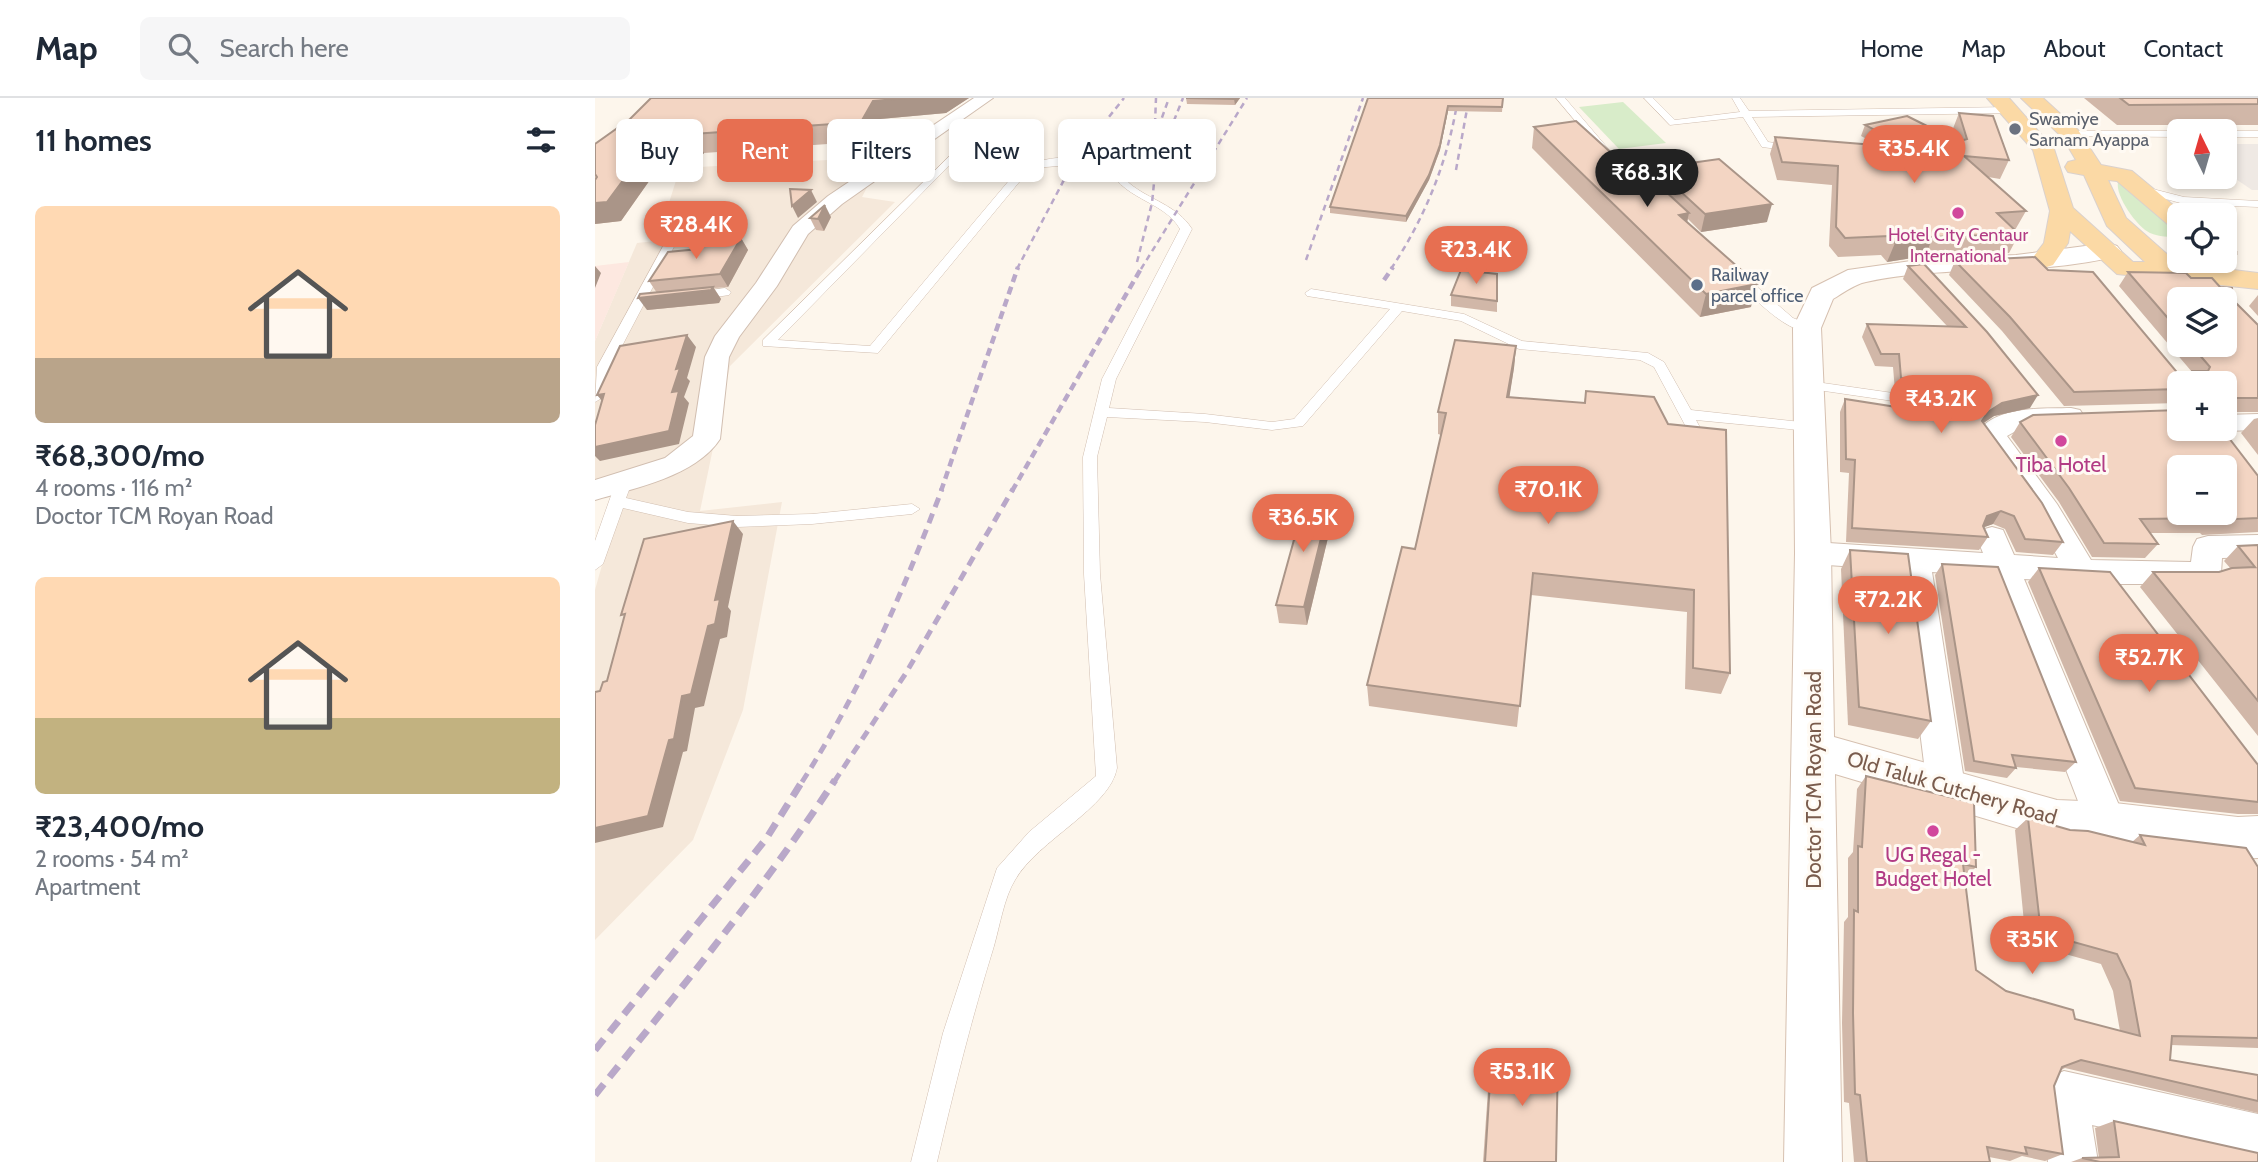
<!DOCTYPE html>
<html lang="en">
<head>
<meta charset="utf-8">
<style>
  :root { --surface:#fff; --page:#f6f6f7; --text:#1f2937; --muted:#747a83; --line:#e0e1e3; --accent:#e76f51 }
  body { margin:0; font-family:Cabin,sans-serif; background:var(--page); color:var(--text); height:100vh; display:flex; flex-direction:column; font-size:26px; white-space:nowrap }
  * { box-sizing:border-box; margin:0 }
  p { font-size:23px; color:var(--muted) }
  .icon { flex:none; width:38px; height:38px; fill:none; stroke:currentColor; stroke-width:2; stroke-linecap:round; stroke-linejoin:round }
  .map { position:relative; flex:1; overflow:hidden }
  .side { display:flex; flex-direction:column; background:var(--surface); width:595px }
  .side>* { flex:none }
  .banner { position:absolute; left:21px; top:21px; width:665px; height:63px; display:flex; gap:14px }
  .needle { width:46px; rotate:355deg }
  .controls { position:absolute; left:1572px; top:21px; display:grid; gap:14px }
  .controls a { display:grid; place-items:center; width:70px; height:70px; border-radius:10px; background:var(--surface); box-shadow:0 4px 10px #0003; font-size:35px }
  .price { position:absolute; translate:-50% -60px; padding:0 16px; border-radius:24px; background:var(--accent); color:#fff; font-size:23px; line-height:46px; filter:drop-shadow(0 2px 4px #0008) }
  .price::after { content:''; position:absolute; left:50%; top:42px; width:21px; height:16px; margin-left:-10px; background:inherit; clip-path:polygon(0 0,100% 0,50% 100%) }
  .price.current { background:#222; color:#fff }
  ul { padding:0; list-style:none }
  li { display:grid; align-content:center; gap:14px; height:371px; padding:0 35px }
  li span { display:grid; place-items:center; height:217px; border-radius:10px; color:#555 }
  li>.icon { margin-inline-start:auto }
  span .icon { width:126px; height:126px; fill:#fffc; stroke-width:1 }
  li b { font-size:30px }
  h2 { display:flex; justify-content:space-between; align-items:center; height:84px; padding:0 35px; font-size:30px }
  .tag { padding:0 24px; border-radius:10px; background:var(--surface); box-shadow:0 4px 10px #0003; font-size:24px; line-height:63px }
  .tag.current { background:var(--accent); color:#fff }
  header { display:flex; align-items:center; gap:42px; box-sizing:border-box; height:98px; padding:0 35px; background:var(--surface); border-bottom:2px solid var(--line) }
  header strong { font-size:33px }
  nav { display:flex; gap:38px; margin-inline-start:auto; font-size:24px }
  .search { width:490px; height:63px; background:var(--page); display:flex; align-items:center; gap:18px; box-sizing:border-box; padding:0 24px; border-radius:10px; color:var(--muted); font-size:26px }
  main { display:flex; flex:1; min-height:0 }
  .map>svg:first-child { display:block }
</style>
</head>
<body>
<header>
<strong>Map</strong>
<div class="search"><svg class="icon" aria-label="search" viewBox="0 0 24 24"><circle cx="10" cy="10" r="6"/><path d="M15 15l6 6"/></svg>Search here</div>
<nav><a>Home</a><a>Map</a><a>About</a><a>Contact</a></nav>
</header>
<main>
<section class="side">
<h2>11 homes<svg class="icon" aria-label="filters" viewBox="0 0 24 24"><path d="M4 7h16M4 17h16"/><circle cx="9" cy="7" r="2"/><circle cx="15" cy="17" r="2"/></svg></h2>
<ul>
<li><span style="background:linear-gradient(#ffd9b3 70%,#b9a48a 0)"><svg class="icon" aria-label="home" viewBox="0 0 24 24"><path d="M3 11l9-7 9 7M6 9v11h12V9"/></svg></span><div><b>₹68,300/mo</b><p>4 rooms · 116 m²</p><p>Doctor TCM Royan Road</p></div></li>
<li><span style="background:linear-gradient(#ffd9b3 65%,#c2b280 0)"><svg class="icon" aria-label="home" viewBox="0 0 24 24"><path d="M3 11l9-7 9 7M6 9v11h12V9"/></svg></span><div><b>₹23,400/mo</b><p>2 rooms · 54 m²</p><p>Apartment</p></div></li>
</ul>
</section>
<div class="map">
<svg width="1663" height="1064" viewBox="0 0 1663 1064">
  <rect width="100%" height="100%" fill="#fdf6ec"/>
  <path fill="#f5e8da" d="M288,59l-21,40 33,5 -165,164 -30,145 82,-9 -39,208 -50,130 -98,100v-350l32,-114 -32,5v-140l42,-98 55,-6 22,-35 -47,7 13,-41z"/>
  <path fill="#fde8e0" d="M34,164l-34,79v-75z"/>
  <path fill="#efe9e4" d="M1629,46h34v46h-6l-28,-19z"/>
  <g fill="#d8ecc9">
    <path d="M1028,4l43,41 -47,6 -40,-42z"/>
    <path d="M1523,84l7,1 54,47v7c-10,0 -20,0 -29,-4 -13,-6 -35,-37 -32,-51z"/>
  </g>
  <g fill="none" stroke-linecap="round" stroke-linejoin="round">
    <defs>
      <g id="lane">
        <path d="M961,0h9l46,54v4h-6z"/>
        <path d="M1049,0h9l22,22 65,-8 -8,-14h8l9,13 262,-4 5,3 -5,3 -259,4 16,25 29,4v4l-3,1 -32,-4 -19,-30 -73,8z"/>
        <path d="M344,28l3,1v4l-59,4 -5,-3 5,-3z"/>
        <path d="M1476,33h108v6l-111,-1v-4z"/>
        <rect x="1629" y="33" width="34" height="6"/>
        <path d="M377,36l5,3 -2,2 -197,201 92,6 147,-175c26,-18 64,-13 94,-15 9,5 10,19 18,27 20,17 48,22 63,46l-76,150 -7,29 96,6 67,8 22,-3 96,-110 -83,-13 -2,-3 6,-4 153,25 58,27 126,12 16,9 27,48 119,13 7,4 -7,4 -114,-11 9,17 -7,5 -5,-2 -39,-73 -14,-7 -121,-11 -58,-28 -59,-10 -99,115 -31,4 -67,-8 -98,-5 -10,40 3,117 17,194c-7,40 -79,72 -102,112 -11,18 -15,45 -21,66 -22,71 -40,143 -57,216h-26l32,-129 54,-165 32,-36 67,-56 -12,-202 -1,-117 19,-78 78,-150c-17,-30 -62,-29 -73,-67l-73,6 -9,7 -147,178 -115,-7v-6z"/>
        <path d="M1546,88l43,11 74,4v6l-74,-3 -47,-13v-4z"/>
        <path d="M1629,141l13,12v4h-8l-5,-5z"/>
        <path d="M71,143l10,2 -65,124 -9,31 -7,4 2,-35z"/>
        <path d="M1139,176h8l51,44 18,7v6c-24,4 -59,-36 -77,-51z"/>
        <path d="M130,190l6,4 -2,3 -33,5 -6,-4 6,-4z"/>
        <path d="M1214,283l91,13 7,4 -7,4 -96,-14v-6z"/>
        <path d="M26,387l8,5 -3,8 62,14 49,4 75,-2 100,-10 8,5 -8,5 -100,10 -75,3 -49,-4 -65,-15 -20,56 -8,6v-29l18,-51z"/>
      </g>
      <g id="street">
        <path d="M379,0h19l-151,106 -34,30 -31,52 -38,51 -10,20 -9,82c-24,37 -85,49 -125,61v-20l70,-22 28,-22 12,-79 10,-21 41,-53 37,-57 35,-30z"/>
        <path d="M1476,310l9,2 4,6 -4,6 -57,5 -16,9 50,68 34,56 100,2 2,-15 4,-8 11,-3 50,-1v22l-36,1 -1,15 -5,8 -11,3h-97l-84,-5 102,243 -6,12 -14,6 -14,-6 -6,-12 -94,-246 -60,-4 33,215 -6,12 -13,5 -13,-5 -6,-12 -27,-217 -87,-6 -11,-3 -4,-8 4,-8 11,-3 170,11 -6,-15 4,-8 11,-3 11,3 11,25 44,3 -23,-43 -58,-82c19,-28 65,-24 94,-25z"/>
        <path d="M1663,316v16l-34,1 -10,-2h10v-14z"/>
        <path d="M1469,973l194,43v48l-166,-37 6,37h-50l-8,-67 7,-17z"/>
      </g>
      <path id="secondary" d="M1513,145l9,3 4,5 -4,5c-82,21 -169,8 -251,26 -11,2 -23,11 -33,17l-12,29 10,225 3,184 223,63 49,2 132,15 20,-1v42l-20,1 -132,-17 -49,-2 -222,-66 7,388h-58l11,-609 -2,-225 19,-40 36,-18 77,-11 91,-4z"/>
      <path id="primary" d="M1392,0h22l45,51 19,59 60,54h12l-38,-36 -23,-51 -16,-3 -3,-5 3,-5 8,-2 -13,-22 -42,-40h22l35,32 23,35 31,6 53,44h-6v14l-8,-2 -54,-46 -9,-1 18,38 51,45 81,10v16l-141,-15 -47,-43 -2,12 -15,22 -9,3 -9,-3 -4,-5 13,-17 6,-32 -17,-61z"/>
    </defs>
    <use href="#lane" stroke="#d1beb0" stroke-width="1"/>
    <use href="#street" stroke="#d1beb0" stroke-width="2"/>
    <use href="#secondary" stroke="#d6c0b0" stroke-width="2"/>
    <use href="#primary" stroke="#dad1cd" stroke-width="2"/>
    <use href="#lane" fill="#fff" fill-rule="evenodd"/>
    <use href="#street" fill="#fff" fill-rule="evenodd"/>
    <use href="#secondary" fill="#fff" fill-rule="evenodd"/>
    <use href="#primary" fill="#fbd9a5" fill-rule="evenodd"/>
    <g stroke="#b9a8c9" stroke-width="2.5" stroke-dasharray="6 4.5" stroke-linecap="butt">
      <path d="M560,26l1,-26"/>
      <path d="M570,64l8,-39 10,-25"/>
      <path d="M861,72l13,-72"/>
      <path d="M711,162l57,-162"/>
      <path d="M542,164l15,-59 8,-80 9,-25"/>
      <path d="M422,171l57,-108 50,-63"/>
      <path d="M546,171l106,-171"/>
      <path d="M796,171c35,-53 57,-108 67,-171"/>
    </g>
    <g stroke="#b9a8c9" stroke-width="4.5" stroke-dasharray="8 5" stroke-linecap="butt">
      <path d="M789,182l9,-13"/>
      <path d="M346,393l77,-224"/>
      <path d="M417,393l130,-224"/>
    </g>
    <g stroke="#b9a8c9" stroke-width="5" stroke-dasharray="10 7" stroke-linecap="butt">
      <path d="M207,684c59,-92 101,-190 140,-293"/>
      <path d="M239,684l72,-109 107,-184"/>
    </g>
    <g stroke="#b9a8c9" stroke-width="7" stroke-dasharray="14 9" stroke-linecap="butt">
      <path d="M0,952l171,-211 37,-59"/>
      <path d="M0,997c83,-103 167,-204 240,-315"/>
    </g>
  </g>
  <g fill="#d1b7a8" fill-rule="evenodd">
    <path d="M56,0h318l-23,15 -66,6 -11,22 -165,12 -9,11 -36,3 -38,54 -26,3v-80l35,-25z"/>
    <path d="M591,0h54l-5,7 -48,-1z"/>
    <path d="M773,0h135l-1,14 -54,-1 -8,39 -11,30 -23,42 -76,-9v-6z"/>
    <path d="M1489,0h174v27h-141z"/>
    <path d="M1364,15l50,47 -9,19 -12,-2 38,34 -11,19 4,4 -10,19 -84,3 -38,6 -6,-7 -43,2 -9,-11 3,-61 -55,-5 -7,-26 5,-17 117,16 2,-5 -8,1 -25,-13 4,-11 42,-9 42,21 -2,3 8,1 -3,-10z"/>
    <path d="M939,29l119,53 2,-12 112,54 -66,10 -13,-13 -1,3 64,85 -51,10 -168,-169z"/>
    <path d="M236,119l-7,14 -8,-1 -6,-12z"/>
    <path d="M146,140l7,12 -20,37 -14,1 7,11 -2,4 -72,7 10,-17 -8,-12 50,-32z"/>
    <path d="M1360,163l93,9 132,106 7,2 5,-6 -73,-86 9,-14 63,6 42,22 25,25v87h-25l-9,11v-40h-45v20l-115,3 -62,-75 -53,-56zM1584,201l45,46h-45z"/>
    <path d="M1329,166l106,144 -36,8 -10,7 79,119 -10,13 -37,-3 -11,-23 -12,-5 -9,3 4,10 -9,13 -133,-8 3,-69 -9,-1v-60l5,-13 51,8v-3l5,-12 -6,-1 -2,-24 -18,-1 -13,-29 5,-13 80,2 -44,-47 5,-13z"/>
    <path d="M856,197l46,6v11l-46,-6z"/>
    <path d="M1663,197v21l-9,-10z"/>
    <path d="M921,248l-2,22 -5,29 75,6 2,-12 68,6 76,276 -9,21 -36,-5 2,-77 -156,-17 -14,132 -148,-21 -2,-21 48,-136 26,-114 -3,-1v-22z"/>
    <path d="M1663,320v37l-17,-22 13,-14z"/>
    <path d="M1425,324l238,54v56l-56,3 -2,-2h-50l8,11 -13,14 -53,-1 -33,-55 -48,-65z"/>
    <path d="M737,423l-25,104 -28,-2 -3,-18z"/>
    <path d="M1663,447v191l-118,-149 13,-15h66l12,-3 -7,-8 14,-15z"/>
    <path d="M1255,452l81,171 -13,18 -70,-14 -7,-156z"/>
    <path d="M1347,466l134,198 -11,10 -49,-5v1l-9,10 -42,-7 -30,-196z"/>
    <path d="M1444,470l219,197v49h-20l-118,-13 -92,-219z"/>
    <path d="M1271,678l110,91 -11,11 11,92 30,21 69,28 45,12 -7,-40 -12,-27 -75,-21 -11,-113 13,-12 42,12 62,12 8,-7 118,32v181l-87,-3 -1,15 88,15v38l-193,-45 -4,2 -7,16 9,68 -18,7 -23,-5 -12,5 -21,-4 1,5h-136l-5,-59 -5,-1 -2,-79 2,-101 4,-5v-59l5,-6 4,-63z"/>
    <path d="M897,952l64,112h-73l7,-101z"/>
    <path d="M1519,1023l144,41h-187l11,-4h17l-4,-30z"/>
  </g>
  <g fill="#aa9588">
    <path d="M314,0h60l-23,15 -66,6 -11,22 -8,-19 12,-21z"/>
    <path d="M640,0h5l-5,7 -1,-6z"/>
    <path d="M853,8v5l-8,39 -11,30 -23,42v-6z"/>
    <path d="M1331,34l-4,11 -13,-3 -2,6 -11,-3 -2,5 -8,1 4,-11z"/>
    <path d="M98,36l11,19 -9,11 -11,-19z"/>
    <path d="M52,50l12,19 -38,54 -26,3v-21z"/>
    <path d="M216,92l6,12 -19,16 -6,-12z"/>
    <path d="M1177,106l-5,18 -66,10 4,-18z"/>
    <path d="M230,107l6,12 -7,14 -6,-12z"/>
    <path d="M1094,115l-5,22 -5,-20z"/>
    <path d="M1338,139l-8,19 -38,6 8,-19z"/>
    <path d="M146,140l7,12 -20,37 -8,-13z"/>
    <path d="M0,168l6,7 -6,15z"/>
    <path d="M1162,186l-6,23 -51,10 6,-23z"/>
    <path d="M118,189l8,12 -2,4 -72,7 -9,-12z"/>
    <path d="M92,237l9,12 -9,31 3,3 -6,16 5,6 -10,41 -79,17 -5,-5v-9l77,-55 4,-23z"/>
    <path d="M921,248l-2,22 -8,51 1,-22z"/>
    <path d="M9,296l4,14 -11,-13z"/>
    <path d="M1443,297l-8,13 -36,8 -14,9 8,-13 14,-9z"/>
    <path d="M735,404l2,19 -25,104 -3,-18z"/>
    <path d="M1406,413l-8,13 -14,5 8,-13z"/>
    <path d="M138,423l10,13 -15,73 3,4 -4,26 -7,2 -16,67 -9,2 -8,43 -4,1 -20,75 -68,16v-15l74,-88 13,-44 26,-70 7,-26z"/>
  </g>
  <g fill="#f3d5c3" stroke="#aa9588" stroke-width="2" fill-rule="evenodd">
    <path d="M56,0h258l-36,3 -12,21 -168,12 -9,11 -37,3 -40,54 -12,1v-23l2,-3 -2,-3v-30l35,-25z"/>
    <path d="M591,0h49l-1,1z"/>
    <path d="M773,0h135l-1,9 -54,-1 -8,39 -11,30 -23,41 -76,-9z"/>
    <path d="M1525,0h138v6l-129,1z"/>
    <path d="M1364,15l34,3 16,44 -45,-4 62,55 -29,2 22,21 -86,3 -38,6 -6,-7 -44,2 -9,-11 2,-61 -56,-4 -7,-25 100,8 25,12 5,-2 1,-5 -10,-7 20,1 -7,-4 20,-3 28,5 10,-3z"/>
    <path d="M1312,18l42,21 -23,-5 -36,6 -25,-13z"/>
    <path d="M981,23l52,47 11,-1 50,46 -10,2 78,69 -51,10 -172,-167z"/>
    <path d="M1124,61l53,45 -67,10 -50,-46z"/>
    <path d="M195,91l21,1 -19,16z"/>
    <path d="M230,107l-7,14 -8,-1z"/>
    <path d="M146,140l-21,36 -71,7 19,-29 31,-3 7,-5z"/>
    <path d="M1440,159l13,13 45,2 87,104 9,3 3,-8h16l2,-4 -19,-22h33v-46h-45v32l-51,-59 58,1 5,5h21l8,9 12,1 1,12 25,25v73h-22l-3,14 -9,1v-30h-45v6l-105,3 -64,-75 -55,-56z"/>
    <path d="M1329,166l63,68 51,63 -36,8 -14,9 -6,9 60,82 21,39 -38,-3 -11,-23 -13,-5 -14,5 -4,10 5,11 -136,-9 3,-68 -9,-1 -1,-60 58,9 -1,-17h6l8,-5 -9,-7 -6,-1 -2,-24h-18l-14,-30 99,3 -58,-61z"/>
    <path d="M866,172l36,4v27l-46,-6z"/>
    <path d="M118,189l-2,3 -73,8 2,-4z"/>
    <path d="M92,237l-11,34 4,-1 -8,24 7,-1 -10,40 -74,16v-22l9,-31 -7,1 23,-49z"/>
    <path d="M860,242l61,6 -9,51 78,6 1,-12 68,6 14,27 58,6 4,243 -37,-5 1,-78 -161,-17 -13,133 -153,-21 35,-138 13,2 31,-136 -8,-1z"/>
    <path d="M1584,312v19h43l36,47v42l-43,2 -2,-2 -73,1 18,25 -54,-1 -35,-55 -49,-66 13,-7zM1584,369h45v46h-45z"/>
    <path d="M710,402l25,2 -26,105 -28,-2z"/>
    <path d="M138,423l-18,79 5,-1 -5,25 -7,2 -17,68 -9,2 -8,43 -5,1 -21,76 -53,12v-136l5,-1 3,-9 4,-1 18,-67 -4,1 23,-76z"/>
    <path d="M1663,447v156l-105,-129h66l13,-4 23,-1 -17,-21z"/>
    <path d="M1255,452l58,4 23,167 -72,-14z"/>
    <path d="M1347,466l56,3 78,195 -64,-7 4,13 -42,-7z"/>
    <path d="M1444,470l71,4 148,193v37l-123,-14z"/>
    <path d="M1271,678l108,27 2,64 -13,-3 13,106 30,21 67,19 2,9 65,17 -10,-55 -13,-27 -76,-21 -13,-115 42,12 18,1 57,14 -5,-10 106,13 12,19v171l-86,-2 -2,24 88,15v26l-177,-41 -19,7 -8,19 9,68 -38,-7 2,7 -40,-7 3,15h-123l-7,-67 -5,-1 -2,-81 1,-103 4,2v-66l4,1z"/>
    <path d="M897,952l66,7 -2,105h-71z"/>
    <path d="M1519,1023l144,32v9h-158l-18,-4 37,-1z"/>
  </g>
  <circle fill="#6b7280" stroke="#fffaf3" stroke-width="2.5" cx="1420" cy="31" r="7"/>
  <g fill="#d1479c" stroke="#fffaf3" stroke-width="2.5">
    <circle cx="1363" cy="115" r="7"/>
    <circle cx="1466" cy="343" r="7"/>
    <circle cx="1338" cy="733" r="7"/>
  </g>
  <circle fill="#5c6f8a" stroke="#fffaf3" stroke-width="2.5" cx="1102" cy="187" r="7"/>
  <g text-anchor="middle" stroke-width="6" stroke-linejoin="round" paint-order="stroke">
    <g font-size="18" fill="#5b616d" stroke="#fffaf3" text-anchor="start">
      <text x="1434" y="27">Swamiye<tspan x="1434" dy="21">Sarnam Ayappa</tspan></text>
    </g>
    <g font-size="18" fill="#b23c85" stroke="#fffaf3">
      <text x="1363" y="143">Hotel City Centaur<tspan x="1363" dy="21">International</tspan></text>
    </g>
    <g font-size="18" fill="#4e5e75" stroke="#fffaf3" text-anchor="start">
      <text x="1116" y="183">Railway<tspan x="1116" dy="21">parcel office</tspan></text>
    </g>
    <g font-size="21" fill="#b23c85" stroke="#fffaf3">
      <text x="1466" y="374">Tiba Hotel</text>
      <text x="1338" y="764">UG Regal -<tspan x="1338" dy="24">Budget Hotel</tspan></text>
    </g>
    <g font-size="21" fill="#7a5c4d" stroke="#fffaf3">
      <text transform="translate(1219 682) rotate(-90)" y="7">Doctor TCM Royan Road</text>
      <text transform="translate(1357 690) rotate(16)" y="7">Old Taluk Cutchery Road</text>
    </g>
  </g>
</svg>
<div class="controls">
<a><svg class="needle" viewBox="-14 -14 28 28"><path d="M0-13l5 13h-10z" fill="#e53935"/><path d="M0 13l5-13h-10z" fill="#747a83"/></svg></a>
<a><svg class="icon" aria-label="locate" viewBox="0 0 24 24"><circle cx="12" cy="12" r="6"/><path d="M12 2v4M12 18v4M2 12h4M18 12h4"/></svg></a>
<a><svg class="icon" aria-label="layers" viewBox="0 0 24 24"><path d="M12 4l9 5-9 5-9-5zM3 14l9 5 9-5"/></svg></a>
<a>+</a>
<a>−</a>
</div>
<b class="price" style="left:1319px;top:87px">₹35.4K</b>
<b class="price current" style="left:1052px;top:111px">₹68.3K</b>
<b class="price" style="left:101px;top:163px">₹28.4K</b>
<b class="price" style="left:881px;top:188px">₹23.4K</b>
<b class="price" style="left:1346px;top:337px">₹43.2K</b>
<b class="price" style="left:953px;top:428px">₹70.1K</b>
<b class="price" style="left:708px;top:456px">₹36.5K</b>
<b class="price" style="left:1293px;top:538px">₹72.2K</b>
<b class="price" style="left:1554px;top:596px">₹52.7K</b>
<b class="price" style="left:1437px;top:878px">₹35K</b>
<b class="price" style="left:927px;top:1010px">₹53.1K</b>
<div class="banner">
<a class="tag">Buy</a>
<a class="tag current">Rent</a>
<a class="tag">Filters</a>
<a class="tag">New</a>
<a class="tag">Apartment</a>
</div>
</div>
</main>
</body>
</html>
